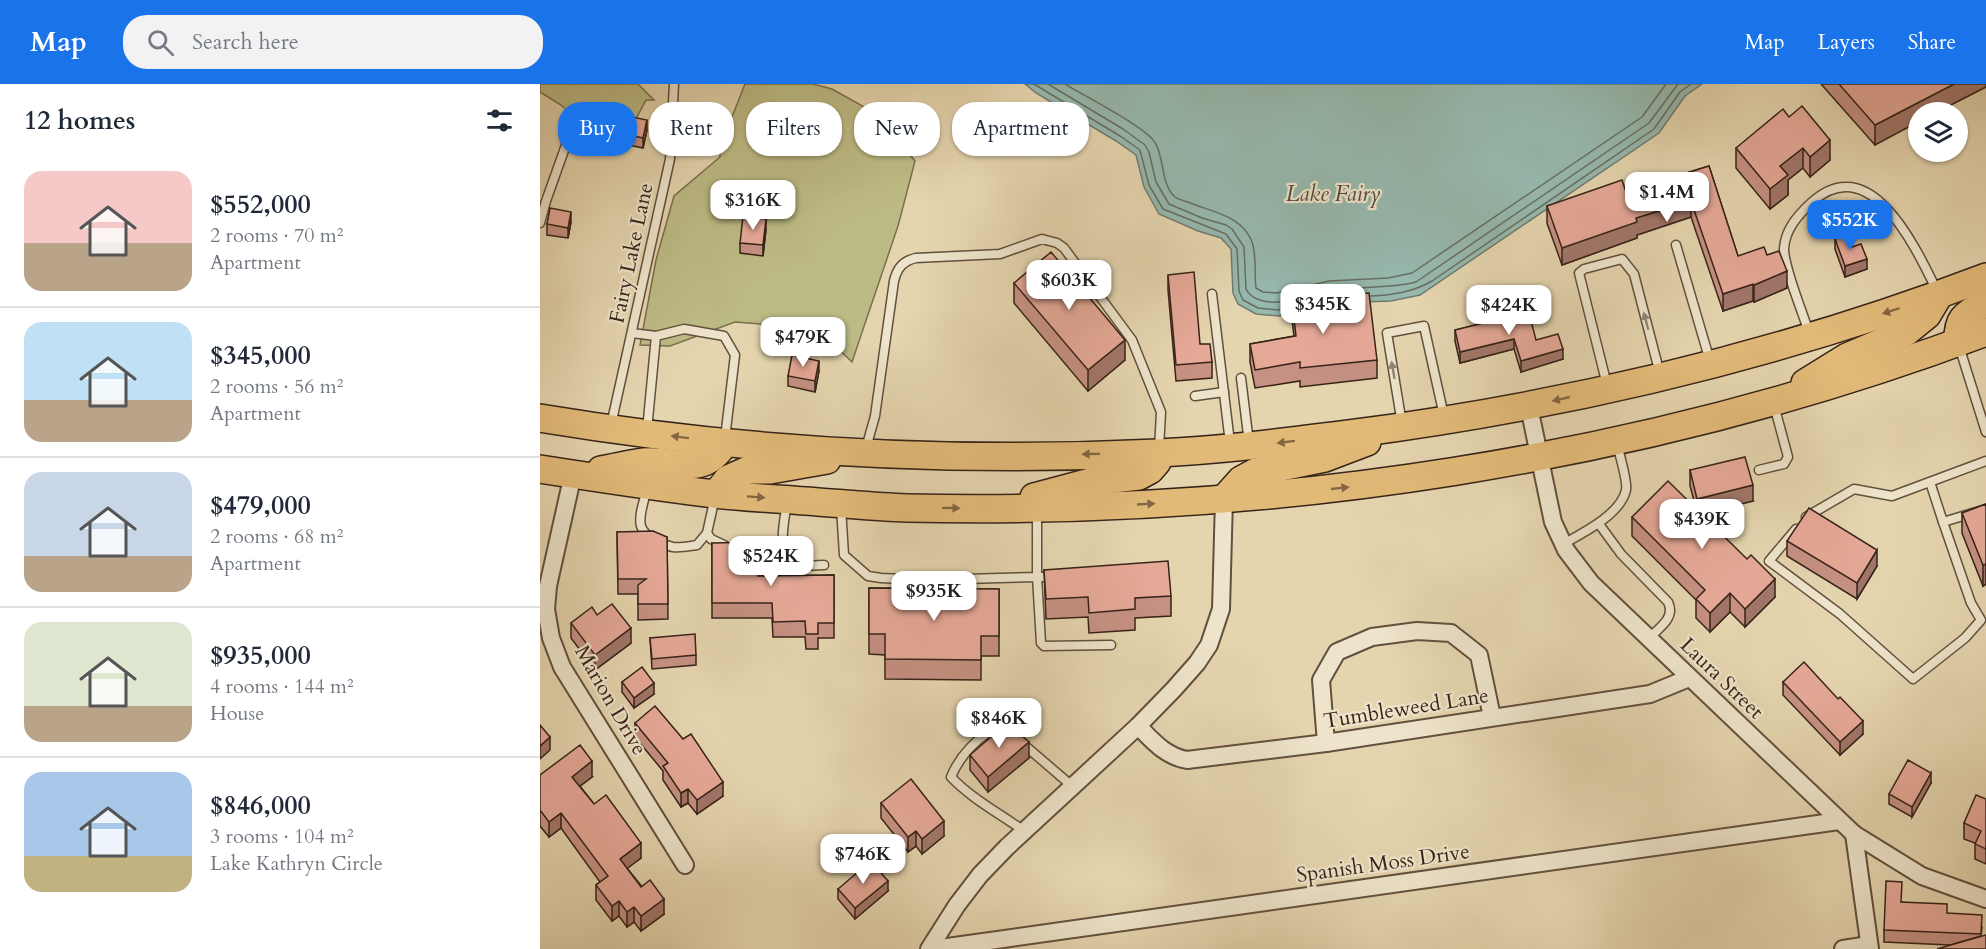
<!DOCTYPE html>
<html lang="en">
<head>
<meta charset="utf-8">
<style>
  :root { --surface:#fff; --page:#f2f2f3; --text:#1f2937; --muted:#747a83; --line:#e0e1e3; --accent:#1a73e8 }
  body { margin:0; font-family:Cardo,serif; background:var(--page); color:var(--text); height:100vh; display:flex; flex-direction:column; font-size:22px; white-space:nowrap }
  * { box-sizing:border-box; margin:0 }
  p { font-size:20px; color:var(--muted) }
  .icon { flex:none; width:33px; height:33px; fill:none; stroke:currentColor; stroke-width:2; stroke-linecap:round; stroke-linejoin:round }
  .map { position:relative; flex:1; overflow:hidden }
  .side { display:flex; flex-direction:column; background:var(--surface); width:540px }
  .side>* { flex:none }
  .hud { position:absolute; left:18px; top:18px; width:570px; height:54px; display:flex; gap:12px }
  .fabs { position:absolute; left:1368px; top:18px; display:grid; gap:12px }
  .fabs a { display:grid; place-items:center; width:60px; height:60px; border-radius:50%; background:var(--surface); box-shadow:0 2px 4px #0004; font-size:30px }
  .price { position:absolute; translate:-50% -51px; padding:0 14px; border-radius:12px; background:#fff; color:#222; font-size:20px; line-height:39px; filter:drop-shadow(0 2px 3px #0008) }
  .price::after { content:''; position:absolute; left:50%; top:36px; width:18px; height:14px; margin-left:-9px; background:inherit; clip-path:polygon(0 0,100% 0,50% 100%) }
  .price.active { background:var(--accent); color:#fff }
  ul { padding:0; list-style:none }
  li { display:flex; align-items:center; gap:18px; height:150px; padding:0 24px }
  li+li { border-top:2px solid var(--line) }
  li span { display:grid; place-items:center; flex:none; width:168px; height:120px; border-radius:18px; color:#555 }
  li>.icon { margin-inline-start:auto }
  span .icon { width:72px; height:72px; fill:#fffc; stroke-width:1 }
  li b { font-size:26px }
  h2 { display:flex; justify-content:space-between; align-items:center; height:72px; padding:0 24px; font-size:26px }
  .chip { padding:0 21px; border-radius:24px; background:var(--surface); box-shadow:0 2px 4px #0004; font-size:21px; line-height:54px }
  .chip.active { background:var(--accent); color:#fff }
  header { display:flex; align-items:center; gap:36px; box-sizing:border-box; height:84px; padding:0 30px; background:var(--accent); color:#fff }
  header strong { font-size:28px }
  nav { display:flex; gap:33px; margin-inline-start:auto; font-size:21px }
  .search { width:420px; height:54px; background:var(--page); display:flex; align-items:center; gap:15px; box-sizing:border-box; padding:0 21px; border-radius:24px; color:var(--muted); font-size:22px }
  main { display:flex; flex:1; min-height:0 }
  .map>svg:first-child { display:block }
</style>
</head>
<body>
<header>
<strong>Map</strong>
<div class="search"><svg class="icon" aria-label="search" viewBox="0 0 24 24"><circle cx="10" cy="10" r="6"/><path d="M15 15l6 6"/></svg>Search here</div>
<nav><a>Map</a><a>Layers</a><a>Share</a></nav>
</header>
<main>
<section class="side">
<h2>12 homes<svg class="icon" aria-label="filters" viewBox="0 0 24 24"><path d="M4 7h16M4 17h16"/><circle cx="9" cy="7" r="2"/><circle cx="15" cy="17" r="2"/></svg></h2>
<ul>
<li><span style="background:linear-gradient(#f6c9c9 60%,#b9a48a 0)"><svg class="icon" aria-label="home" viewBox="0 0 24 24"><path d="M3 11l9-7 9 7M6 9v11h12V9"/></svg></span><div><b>$552,000</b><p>2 rooms · 70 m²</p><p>Apartment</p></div></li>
<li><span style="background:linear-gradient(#bfe0f5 65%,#b9a48a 0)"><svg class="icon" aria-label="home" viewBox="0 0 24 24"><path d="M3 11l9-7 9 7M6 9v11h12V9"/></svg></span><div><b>$345,000</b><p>2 rooms · 56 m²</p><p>Apartment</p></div></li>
<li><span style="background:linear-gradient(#c9d6e8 70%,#b9a48a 0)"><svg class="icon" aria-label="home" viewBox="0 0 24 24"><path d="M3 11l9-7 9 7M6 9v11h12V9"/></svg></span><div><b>$479,000</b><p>2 rooms · 68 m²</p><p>Apartment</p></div></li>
<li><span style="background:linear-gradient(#dfe7d0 70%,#b9a48a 0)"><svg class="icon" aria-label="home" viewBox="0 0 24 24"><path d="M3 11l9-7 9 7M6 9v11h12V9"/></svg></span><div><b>$935,000</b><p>4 rooms · 144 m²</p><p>House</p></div></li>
<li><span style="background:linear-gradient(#a9c7e8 70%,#c2b280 0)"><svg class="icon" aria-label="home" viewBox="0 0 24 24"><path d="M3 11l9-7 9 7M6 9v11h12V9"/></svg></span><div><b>$846,000</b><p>3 rooms · 104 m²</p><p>Lake Kathryn Circle</p></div></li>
</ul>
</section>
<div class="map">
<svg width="1446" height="865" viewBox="0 0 1446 865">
  <rect width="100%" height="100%" fill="#e5d5af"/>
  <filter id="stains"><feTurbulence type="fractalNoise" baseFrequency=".00333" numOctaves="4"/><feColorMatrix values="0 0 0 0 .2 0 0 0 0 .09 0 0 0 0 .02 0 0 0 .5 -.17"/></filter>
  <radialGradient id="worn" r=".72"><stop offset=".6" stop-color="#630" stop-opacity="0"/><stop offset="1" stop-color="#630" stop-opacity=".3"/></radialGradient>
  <g fill="#bdbb85" stroke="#7a6f4e" stroke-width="1.5">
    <path d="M0,0h98l16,16h-8l-17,32 -32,5 -36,-32 -21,-13z"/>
    <path d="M205,0h68l19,5 45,25 38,47 -17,65 -46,136 -40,-38 -38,1 -39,-3 -65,24 -30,-1 16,-85 18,-64 46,-39v-27l10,-8z"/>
  </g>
  <path fill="#96b8ad" stroke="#707c71" stroke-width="1.5" d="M485,0h677l-17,12 -26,37 -239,162 -29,6 -58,2 -54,13 -23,-2 -18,-10 -5,-11 -2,-44 -10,-11 -23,-7 -39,-17 -15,-27 -8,-32 -20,-14 -80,-48z"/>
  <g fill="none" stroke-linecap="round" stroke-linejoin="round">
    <g stroke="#666e62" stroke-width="1.5">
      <path d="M494,0l86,52 20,14 9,35 14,24 63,25 11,15 2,42 4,9 15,8 20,2 13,-3"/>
      <path d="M508,0l75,45 22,16 4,7 7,30 13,22 33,14 24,7 6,4 12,18 2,42c5,11 21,14 32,13 19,-1 36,-10 55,-12 28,-4 55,-1 83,-8l233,-159 29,-39"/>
      <path d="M525,0c21,13 75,40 89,57 11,15 6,43 21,56 3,2 9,4 13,5 23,10 54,13 64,40 5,14 2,31 4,46l7,4 14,1 52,-12 59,-3 24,-5 230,-156 24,-33"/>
      <path d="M831,212c22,-1 42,-4 61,-15l222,-152 26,-37 11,-8"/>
    </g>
    <defs>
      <g id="service">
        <path d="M0,139l6,-22 26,-73"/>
        <path d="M1136,161l34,116"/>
        <path d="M672,210l18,149"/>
        <path d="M92,249l24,3"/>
        <path d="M1269,249c-6,-20 -25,-65 -25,-84 1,-19 13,-33 27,-46 59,-55 105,45 126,88"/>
        <path d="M1419,262l27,86"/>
        <path d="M701,294l8,65"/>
        <path d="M1067,301l-28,-112 5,-4 38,-10 12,15 26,100"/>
        <path d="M655,312l29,-4"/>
        <path d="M862,340l-15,-91 37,-7 20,90"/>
        <path d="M71,341l59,-266 4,-75"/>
        <path d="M107,346l9,-94 28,-7 40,7 11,19 -10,83"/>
        <path d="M326,364l9,-32 19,-135c3,-13 9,-20 22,-23l84,-4 42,-15 15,4 7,5 68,92 29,72 -2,37"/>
        <path d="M1219,386l25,-6 4,-7 -14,-52"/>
        <path d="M1390,398l13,40"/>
        <path d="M107,404c-2,11 -9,27 -6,38 3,11 22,19 32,21 7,1 17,-1 24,-2l10,-12"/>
        <path d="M175,413l-8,36 4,6 13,6"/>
        <path d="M247,419c-3,21 -14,58 17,62 6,1 14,0 20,0"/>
        <path d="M301,423l3,48 24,21 13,2 47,2 109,-3v-65"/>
        <path d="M1266,433l48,-28 38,7 94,-35"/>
        <path d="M1059,440l22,30 47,48c8,16 -9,26 -20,37"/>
        <path d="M1256,445l-27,32 71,53 73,65 52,-41 16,-18 -10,-17 -28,-81 43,-13"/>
        <path d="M1023,460c20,-11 58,-30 63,-54 2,-8 -7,-37 -9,-46"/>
        <path d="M515,493h-18l4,66 3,3 67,-1"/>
        <path d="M470,649l-11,-5c-20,6 -40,29 -48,49 21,22 48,36 73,54"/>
        <path d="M482,659l50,43"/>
      </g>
      <g id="minor">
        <path d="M989,323l24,115 13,28 25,33 263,251 68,42 64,23"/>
        <path d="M33,390l-25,112 -2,23 5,29 11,29 123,198"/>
        <path d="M598,642c15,15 27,30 49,34l139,-17 324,-49 39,-16"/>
        <path d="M786,659l-5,-63 16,-28 35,-15 45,-6 34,2 28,22 13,62"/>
        <path d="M1314,750l16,115"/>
        <path d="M389,865l28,-44 23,-30 27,-28 131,-121 36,-37 23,-26 12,-18 12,-36 3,-110"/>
        <path d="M393,865l906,-128"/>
        <path d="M1303,865l26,-4"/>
      </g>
      <g id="primary">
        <path d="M1418,259c-1,-26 7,-28 28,-40"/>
        <path d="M1265,299l42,-26 59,-25 21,-17 12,-20"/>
        <path d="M0,334c204,34 412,45 618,35 64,-3 128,-11 191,-19 217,-28 432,-79 637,-157"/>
        <path d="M0,385c58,9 117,18 175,25 35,4 69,5 103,8 30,2 59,5 89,6 365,8 736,-47 1079,-176"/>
        <path d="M61,386c14,-3 28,-6 42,-8 33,-3 60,17 82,-20"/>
        <path d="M176,410l12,-15 20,-9h22l57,-10"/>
        <path d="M494,413l60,-16 45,-5 11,-6 7,-8 2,-9"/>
        <path d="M684,415l17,-19 15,-8 69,-14 42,-16"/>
      </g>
    </defs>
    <use href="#service" stroke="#62503e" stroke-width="11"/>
    <use href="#minor" stroke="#62503e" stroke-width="20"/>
    <use href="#primary" stroke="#362318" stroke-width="30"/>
    <use href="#service" stroke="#eee4cb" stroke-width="8"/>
    <use href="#minor" stroke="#eee4cb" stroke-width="16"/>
    <use href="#primary" stroke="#e2ba78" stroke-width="27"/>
  </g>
  <g fill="#c69183" stroke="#362318" stroke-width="1.5">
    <path d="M1281,0h165v3l-49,25h-19l-43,33z"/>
    <path d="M1249,33l41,43 -20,17 -7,-9 -15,12v15l-18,14 -34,-41v-20z"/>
    <path d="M107,46l-4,18 -24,-5v-10z"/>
    <path d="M1169,82l29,90 29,-1 20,33 -33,14 -1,-1 -30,10 -32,-94 -54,18v3l-75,27 -15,-42v-17l79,-14z"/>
    <path d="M31,138l-3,16 -21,-3v-11z"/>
    <path d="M226,145l-3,27 -23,-3v-10z"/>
    <path d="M1295,155l17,8 15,22 -22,8 -10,-28z"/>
    <path d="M628,191l32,69 12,18v16l-36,3 -8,-91z"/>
    <path d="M474,199l111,77 -37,31 -74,-88z"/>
    <path d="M752,218l85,58v18l-77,9v-6l-45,7 -5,-26v-18l44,-8 -2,-16z"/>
    <path d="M959,232l37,24 27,19 -42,13 -7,-23 -54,14 -5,-22v-11l44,-11z"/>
    <path d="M279,287l-4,21 -27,-6v-10z"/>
    <path d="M1150,386l63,31 -52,13 74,83 -30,30 -15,-15 -20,20 -14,-14v-18l-64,-64v-19l64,-9 -6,-22z"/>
    <path d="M1446,420v80l-3,2 -21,-53v-20z"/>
    <path d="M77,448l50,5 1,82 -30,1v-26h-20z"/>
    <path d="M1247,457l90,25 -20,33 -70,-43z"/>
    <path d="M172,459l46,33 76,-1v63h-16v11h-12l-1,-12h-32l-1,-19h-60z"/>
    <path d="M504,486l127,26v20l-36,2v12l-46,3 -1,-16 -42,2z"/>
    <path d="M329,504l130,1v67h-18v24l-96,-1v-24l-16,-1z"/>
    <path d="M57,531l34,28 -36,27 -24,-32v-15z"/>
    <path d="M110,554l46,17v10l-44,4z"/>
    <path d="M82,598l32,12 -20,14 -12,-16z"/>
    <path d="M1243,598l80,52 -23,21 -57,-60z"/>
    <path d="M95,639l88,73 -26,18 -9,-11 -7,4 -18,-27v-9l-28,-34z"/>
    <path d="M430,671l59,3 -41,34 -18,-22z"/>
    <path d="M0,691l52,2 -12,9 14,18 47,54 -14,10 37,46 -23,17 -7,-9 -7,5 -8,-11 -7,5 -16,-21v-15l4,-3 -39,-54 -12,9 -9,-11z"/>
    <path d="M1391,699l-19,34 -23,-13v-10z"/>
    <path d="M1446,715v65l-11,-5v-16l-11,-4v-16z"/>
    <path d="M341,719l63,33 -22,18 -6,-8 -8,6 -27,-34z"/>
    <path d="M298,805l50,2 -33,28 -17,-20z"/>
    <path d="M1362,818l45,11 35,14 -1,9 -31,9 -66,-3v-12z"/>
  </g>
  <g fill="#a1766a" stroke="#362318" stroke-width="1.5">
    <path d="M1414,0h32v3l-49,25h-19v10l-43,23v-20z"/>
    <path d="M107,36v10l-4,18v-10z"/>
    <path d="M1290,56v20l-20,17v-20z"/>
    <path d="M1263,64v20l-15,12v15l-18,14v-20l10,-23z"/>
    <path d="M1151,117v16l-54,18v3l-75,27v-17l74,-30z"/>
    <path d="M31,128v10l-3,16v-10z"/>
    <path d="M226,135v10l-3,27v-11z"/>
    <path d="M1327,175v10l-22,8v-11z"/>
    <path d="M1247,187v17l-33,14v-17z"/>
    <path d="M1213,200v17l-30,10v-17z"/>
    <path d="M974,255v10l-54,14v-11z"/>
    <path d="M585,256v20l-37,31v-21z"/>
    <path d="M1023,265v10l-42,13v-11z"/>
    <path d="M279,277v10l-4,21v-11z"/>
    <path d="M1213,401v16l-56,14v-16z"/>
    <path d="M1337,466v16l-20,33v-16z"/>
    <path d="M1446,480v20l-3,2v-21z"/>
    <path d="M1235,495v18l-30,30v-18z"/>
    <path d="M1190,509v19l-20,20v-19z"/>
    <path d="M91,544v15l-36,27v-15z"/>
    <path d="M114,599v11l-20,14v-10z"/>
    <path d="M1323,637v13l-23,21v-13z"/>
    <path d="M10,653v13l-10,9v-13z"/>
    <path d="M489,658v16l-41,34v-15z"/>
    <path d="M52,677v16l-20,15v-15z"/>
    <path d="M1391,689v10l-19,34v-10z"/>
    <path d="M183,698v14l-26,18v-14z"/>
    <path d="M148,705v14l-7,4v-14z"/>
    <path d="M21,729v15l-12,9v-15z"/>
    <path d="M404,737v15l-22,18v-15z"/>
    <path d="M376,747v15l-8,6v-15z"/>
    <path d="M101,759v15l-21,16v-15z"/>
    <path d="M348,797v10l-33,28v-11z"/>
    <path d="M124,815v15l-23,17v-15z"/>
    <path d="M79,817v15l-7,5v-15z"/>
    <path d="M94,823v15l-7,5v-15z"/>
  </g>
  <g fill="#e6a998" stroke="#362318" stroke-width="1.5">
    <path d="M1299,0h115l-79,41z"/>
    <path d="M1262,22l28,34 -20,17 -7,-9 -23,18 8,9 -18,14 -34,-41 47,-39 6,8z"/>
    <path d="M82,31l25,5 -4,18 -24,-5z"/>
    <path d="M1169,82l29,90 26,-9 3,8 12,-4 8,20 -33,14 -1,-1 -30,10 -32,-93 -55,17 1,4 -75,26 -15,-42 75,-26 4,12z"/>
    <path d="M10,124l21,4 -3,16 -21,-4z"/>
    <path d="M203,132l23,3 -3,26 -23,-2z"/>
    <path d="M1307,150l5,13 9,-3 6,15 -22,7 -10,-27z"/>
    <path d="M511,168l74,88 -37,30 -74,-87z"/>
    <path d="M654,188l6,72h10l2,18 -36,3 -8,-90z"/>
    <path d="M829,209l8,67 -77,8v-6l-45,8 -5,-26 46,-8 -4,-34z"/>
    <path d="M988,225l8,31 22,-6 5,15 -42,12 -7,-22 -54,13 -5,-22 45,-11 -1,-3z"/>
    <path d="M252,271l27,6 -4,20 -27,-5z"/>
    <path d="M1205,373l8,28 -56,14 -7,-29z"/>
    <path d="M1128,397l79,78 4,-4 24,24 -30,30 -15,-16 -20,20 -14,-14 9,-9 -73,-73z"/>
    <path d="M1446,420v60l-3,1 -21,-52z"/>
    <path d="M1269,424l68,42 -20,33 -70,-42z"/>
    <path d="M113,447l14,6 1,67h-30v-19l8,-6h-28l-1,-47z"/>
    <path d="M217,458l1,34 76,-1v48h-16v11h-12l-1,-13 -32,1 -1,-19h-60v-60z"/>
    <path d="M628,477l3,35 -36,2v11l-46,4 -1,-16 -42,2 -2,-29z"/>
    <path d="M329,504l130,1v47h-18v24l-96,-1v-25h-16z"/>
    <path d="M72,520l19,24 -36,27 -24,-32 21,-16 5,8z"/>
    <path d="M155,550l1,21 -44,4 -2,-21z"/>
    <path d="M1264,578l34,37 2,-2 23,24 -23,21 -57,-60z"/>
    <path d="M102,583l12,16 -20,15 -12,-16z"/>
    <path d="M115,622l28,33 8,-5 32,48 -26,18 -9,-11 -7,4 -18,-27 5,-3 -33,-40z"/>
    <path d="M467,639l22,19 -41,35 -18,-22z"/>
    <path d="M0,641l10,12 -10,9z"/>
    <path d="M40,661l12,16 -20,16 22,27 12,-9 35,48 -21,16 21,28 9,-7 14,19 -23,17 -7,-9 -7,5 -8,-11 -7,5 -16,-21 12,-9 -47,-63 -12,9 -9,-12v-35z"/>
    <path d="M1368,676l23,13 -19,34 -23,-13z"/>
    <path d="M371,695l33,42 -22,18 -6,-8 -8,6 -27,-34z"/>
    <path d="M1436,711l10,4v50l-11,-5 6,-13 -17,-8z"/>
    <path d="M331,777l17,20 -33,27 -17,-19z"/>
    <path d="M1346,797l16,1 -1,20 46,2v9l35,2 -1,19 -97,-4z"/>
    <path d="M1446,851v14h-49z"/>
  </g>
  <defs><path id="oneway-solid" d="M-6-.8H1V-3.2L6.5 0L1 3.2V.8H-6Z" transform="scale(1.5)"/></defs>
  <g fill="#836743">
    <use href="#oneway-solid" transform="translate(1351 227) rotate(162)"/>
    <use href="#oneway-solid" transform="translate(1021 315) rotate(167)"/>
    <use href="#oneway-solid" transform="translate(140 353) rotate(-173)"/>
    <use href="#oneway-solid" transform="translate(746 358) rotate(173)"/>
    <use href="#oneway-solid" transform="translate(551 370) rotate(179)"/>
    <use href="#oneway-solid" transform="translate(800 404) rotate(-6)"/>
    <use href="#oneway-solid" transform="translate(216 413) rotate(4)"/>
    <use href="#oneway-solid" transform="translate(606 420) rotate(-3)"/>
    <use href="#oneway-solid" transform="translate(411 424) rotate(1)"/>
  </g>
  <g fill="#928472">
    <use href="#oneway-solid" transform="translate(1106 237) rotate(-105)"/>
    <use href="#oneway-solid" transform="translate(853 286) rotate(-100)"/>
  </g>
  <g text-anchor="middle" stroke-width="4.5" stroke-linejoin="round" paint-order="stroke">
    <g font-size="21" fill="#362318" stroke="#eee4cb">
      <text transform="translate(91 169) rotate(-78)" y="7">Fairy Lake Lane</text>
      <text transform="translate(1182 594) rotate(44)" y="7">Laura Street</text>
      <text transform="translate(71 616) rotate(60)" y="7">Marion Drive</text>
      <text transform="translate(866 624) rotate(-9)" y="7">Tumbleweed Lane</text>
      <text transform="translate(843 779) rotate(-8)" y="7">Spanish Moss Drive</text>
    </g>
    <g font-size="22" font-style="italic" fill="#4e483d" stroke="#eee4cb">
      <text x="793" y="117">Lake Fairy</text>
    </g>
  </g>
  <rect width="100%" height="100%" filter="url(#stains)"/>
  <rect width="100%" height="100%" fill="url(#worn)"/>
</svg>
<div class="fabs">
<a><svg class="icon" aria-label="layers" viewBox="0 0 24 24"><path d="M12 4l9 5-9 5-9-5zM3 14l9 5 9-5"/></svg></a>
</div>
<b class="price" style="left:1127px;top:139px">$1.4M</b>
<b class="price" style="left:213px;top:147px">$316K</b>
<b class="price active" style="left:1310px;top:167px">$552K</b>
<b class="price" style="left:529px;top:227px">$603K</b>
<b class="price" style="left:783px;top:251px">$345K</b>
<b class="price" style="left:969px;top:252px">$424K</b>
<b class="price" style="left:263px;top:284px">$479K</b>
<b class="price" style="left:1162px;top:466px">$439K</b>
<b class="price" style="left:231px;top:503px">$524K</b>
<b class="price" style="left:394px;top:538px">$935K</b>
<b class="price" style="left:459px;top:665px">$846K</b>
<b class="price" style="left:323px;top:801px">$746K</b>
<div class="hud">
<a class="chip active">Buy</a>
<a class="chip">Rent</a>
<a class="chip">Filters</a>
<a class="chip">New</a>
<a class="chip">Apartment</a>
</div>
</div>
</main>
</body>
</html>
